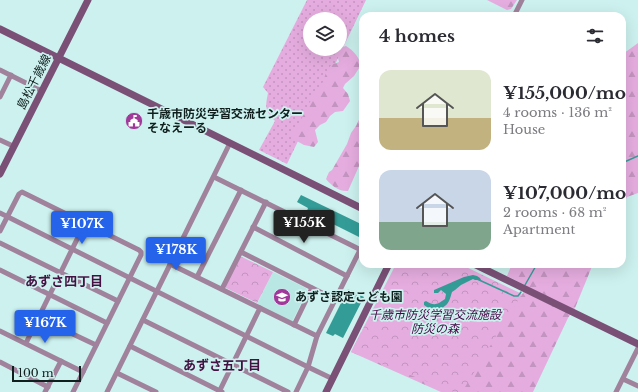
<!DOCTYPE html>
<html lang="en">
<head>
<meta charset="utf-8">
<style>
  :root { --surface:#fff; --page:#f7f7f7; --text:#2b2b33; --muted:#7c7c81; --accent:#2563eb }
  body { margin:0; font-family:"Libre Baskerville","Noto Sans JP",serif; background:var(--page); color:var(--text); height:100vh; display:flex; flex-direction:column; font-size:15px; white-space:nowrap }
  * { box-sizing:border-box; margin:0 }
  p { font-size:13px; color:var(--muted) }
  .icon { flex:none; width:22px; height:22px; fill:none; stroke:currentColor; stroke-width:2; stroke-linecap:round; stroke-linejoin:round }
  .map { position:relative; flex:1; overflow:hidden }
  .details { position:absolute; left:359px; top:12px; width:267px; height:256px; display:flex; flex-direction:column; background:var(--surface); border-radius:12px; box-shadow:0 4px 16px #0002 }
  .details>* { flex:none }
  .buttons { position:absolute; left:303px; top:12px; display:grid; gap:8px }
  .buttons a { display:grid; place-items:center; width:44px; height:44px; border-radius:50%; background:var(--surface); box-shadow:0 4px 16px #0002; font-size:20px }
  .scale { position:absolute; left:12px; bottom:10px; width:69px; box-sizing:border-box; padding-left:4px; border:2px solid #101e1d; border-top:0; font-size:11px; line-height:14px; white-space:nowrap; color:#101e1d; -webkit-text-stroke:3px #ccf1ee; paint-order:stroke }
  .price { position:absolute; translate:-50% -34px; padding:0 9px; border-radius:4px; background:var(--accent); color:#fff; font-size:13px; line-height:26px; filter:drop-shadow(0 1px 2px #0008) }
  .price::after { content:''; position:absolute; left:50%; top:24px; width:12px; height:9px; margin-left:-6px; background:inherit; clip-path:polygon(0 0,100% 0,50% 100%) }
  .price.active { background:#222; color:#fff }
  ul { padding:0; list-style:none }
  li { display:flex; align-items:center; gap:12px; height:100px; padding:0 20px }
  li span { display:grid; place-items:center; flex:none; width:112px; height:80px; border-radius:12px; color:#555 }
  li>.icon { margin-inline-start:auto }
  span .icon { width:48px; height:48px; fill:#fffc; stroke-width:1 }
  li b { font-size:17px }
  h2 { display:flex; justify-content:space-between; align-items:center; height:48px; padding:0 20px; font-size:17px }
  .map>svg:first-child { display:block }
</style>
</head>
<body>
<div class="map">
<svg width="638" height="392" viewBox="0 0 638 392">
  <defs>
    <pattern id="grass-dots" width="8" height="8" patternUnits="userSpaceOnUse"><rect width="8" height="8" fill="#e5addf"/><path d="M2 2h.1M6 6h.1" fill="none" stroke="#c394bf" stroke-width="1.8" stroke-linecap="round"/></pattern>
    <pattern id="forest-firs" width="22" height="20" patternUnits="userSpaceOnUse"><rect width="22" height="20" fill="#e5addf"/><path d="M5 1l3.5 6h-7zM16 11l3.5 6h-7z" fill="#c394bf"/></pattern>
    <pattern id="park-crowns" width="20" height="18" patternUnits="userSpaceOnUse"><rect width="20" height="18" fill="#e5addf"/><path d="M2 6a3 3 0 1 1 6 0M12 15a3 3 0 1 1 6 0" fill="none" stroke="#c394bf"/></pattern>
  </defs>
  <rect width="100%" height="100%" fill="#ccf1ee"/>
  <path fill="#b9e8e4" d="M273,272l33,16 1,3 -15,31 -35,-18z"/>
  <path fill="url(#grass-dots)" fill-rule="evenodd" d="M307,0h59l-79,164 -28,-14 16,-29c-10,-11 -10,-13 -7,-28l-5,-6zM310,19h30v30h-30z"/>
  <g fill="url(#forest-firs)">
    <path d="M487,0h30l-6,9 -4,1z"/>
    <path d="M638,43v150l-11,4 -5,9v-153l5,-2z"/>
    <path d="M346,46c7,4 13,11 15,19l-7,11 -9,8 -2,4 5,6 2,7 -7,10 -8,1 -5,4 -4,6 -6,3 -5,5 3,12 -4,5 -10,-2 -11,-6v-8l9,-13 3,-8 10,-16 6,-7 5,-14 5,-8 8,-3 -2,-9 3,-5z"/>
    <path d="M363,111v46l-15,34c-9,1 -17,-6 -22,-12l3,-7 3,-2 15,-26 4,-11 5,-7z"/>
    <path d="M512,264h81l-18,44 -7,10 -35,74h-92l-90,-40 10,-20 2,1 158,-37 6,-10 -20,-10z"/>
  </g>
  <g fill="url(#park-crowns)">
    <path d="M239,257h3l31,15 -16,31 -31,-15v-3z"/>
    <path d="M396,264h64l62,30 -60,98h-8l-103,-40z"/>
  </g>
  <g fill="#349c97">
    <path d="M301,195l62,30v14l-56,-28 1,-3 -11,-6z"/>
    <path d="M473,275l4,1 3,2 1,2h-6l-2,-1 -12,6 -6,5 -3,2c-1,3 -2,7 -3,9 -5,10 -18,10 -25,4v-3l2,-1c9,5 10,4 19,-2l1,-5 -5,-4 -3,3h-4v-3l30,-13z"/>
    <path d="M348,289l16,8 -21,41 -8,-4 -2,2 -7,-3z"/>
  </g>
  <g fill="none" stroke-linecap="round" stroke-linejoin="round">
    <g stroke="#349c97" stroke-width="1.5">
      <path d="M622,163l16,-7"/>
      <path d="M477,279l37,17h4l3,-4"/>
      <path d="M525,285l12,-21"/>
    </g>
    <g stroke="#a0829c" stroke-width="5">
      <path d="M514,16l8,-16"/>
      <path d="M0,70l42,21"/>
      <path d="M0,97l11,-22"/>
      <path d="M0,140l13,6"/>
      <path d="M214,177l149,74"/>
      <path d="M0,213l308,154 25,12"/>
      <path d="M253,227l94,49"/>
      <path d="M0,231l19,-37 3,-2 117,58 2,2v3l-68,137"/>
      <path d="M0,243l118,58"/>
      <path d="M241,252l95,48"/>
      <path d="M170,264l147,72"/>
      <path d="M0,270l107,53"/>
      <path d="M197,277l44,-87"/>
      <path d="M222,289l44,-87"/>
      <path d="M39,318l57,27"/>
      <path d="M143,320l145,72"/>
      <path d="M294,325l18,-37"/>
      <path d="M0,331l83,41"/>
      <path d="M26,343l59,-120"/>
      <path d="M130,346l92,46"/>
      <path d="M0,362l48,25"/>
      <path d="M117,373l39,19"/>
      <path d="M623,379l15,7"/>
      <path d="M45,392l16,-31"/>
      <path d="M107,392l123,-249"/>
      <path d="M219,392l41,-84"/>
      <path d="M296,392l12,-25 9,-31 43,-86"/>
      <path d="M616,392l22,-44"/>
    </g>
    <g stroke="#7b5077" stroke-width="7">
      <path d="M0,29l363,180"/>
      <path d="M0,174l88,-174"/>
      <path d="M474,264l164,80"/>
      <path d="M326,392l63,-128"/>
    </g>
  </g>
  <defs>
    <symbol id="civic-disc" viewBox="-11 -11 22 22"><circle r="9.5" fill="#a1399b" stroke="#ccf1ee"/><path d="M-.6-6.5H3V-4.5H.6V-3L4-1V1h2V6H-6V1h2V-1L-.6-3ZM-1.2 2.5V6h2.4V2.5Z" fill="#fff"/></symbol>
    <symbol id="school-disc" viewBox="-11 -11 22 22"><circle r="9.5" fill="#a1399b" stroke="#ccf1ee"/><path d="M0-5L7-2L0 1L-7-2ZM-4 1L0 2.5L4 1V4Q0 6-4 4Z" fill="#fff"/></symbol>
  </defs>
  <g fill-rule="evenodd">
    <use href="#civic-disc" x="124" y="111" width="20" height="20"/>
    <use href="#school-disc" x="272" y="287" width="20" height="20"/>
  </g>
  <g text-anchor="middle" stroke-width="3.5" stroke-linejoin="round" paint-order="stroke">
    <g font-size="12" fill="#101e1d" stroke="#ccf1ee">
      <text transform="translate(34 82) rotate(-63)" y="4">島松千歳線</text>
    </g>
    <g font-size="12" font-weight="bold" fill="#101e1d" stroke="#ccf1ee" text-anchor="start">
      <text x="147" y="118">千歳市防災学習交流センター<tspan x="147" dy="14">そなえーる</tspan></text>
      <text x="295" y="301">あずさ認定こども園</text>
    </g>
    <g font-size="12" font-style="italic" fill="#460644" stroke="#ccf1ee">
      <text x="435" y="319">千歳市防災学習交流施設<tspan x="435" dy="14">防災の森</tspan></text>
    </g>
    <g font-size="13" font-weight="bold" fill="#441242" stroke="#ccf1ee">
      <text x="64" y="286">あずさ四丁目</text>
      <text x="222" y="370">あずさ五丁目</text>
    </g>
  </g>
</svg>
<div class="buttons">
<a><svg class="icon" aria-label="layers" viewBox="0 0 24 24"><path d="M12 4l9 5-9 5-9-5zM3 14l9 5 9-5"/></svg></a>
</div>
<div class="scale">100 m</div>
<b class="price active" style="left:304px;top:244px">¥155K</b>
<b class="price" style="left:82px;top:245px">¥107K</b>
<b class="price" style="left:176px;top:271px">¥178K</b>
<b class="price" style="left:45px;top:344px">¥167K</b>
<section class="details">
<h2>4 homes<svg class="icon" aria-label="filters" viewBox="0 0 24 24"><path d="M4 7h16M4 17h16"/><circle cx="9" cy="7" r="2"/><circle cx="15" cy="17" r="2"/></svg></h2>
<ul>
<li><span style="background:linear-gradient(#dfe7d0 60%,#c2b280 0)"><svg class="icon" aria-label="home" viewBox="0 0 24 24"><path d="M3 11l9-7 9 7M6 9v11h12V9"/></svg></span><div><b>¥155,000/mo</b><p>4 rooms · 136 m²</p><p>House</p></div></li>
<li><span style="background:linear-gradient(#c9d6e8 65%,#7fa58c 0)"><svg class="icon" aria-label="home" viewBox="0 0 24 24"><path d="M3 11l9-7 9 7M6 9v11h12V9"/></svg></span><div><b>¥107,000/mo</b><p>2 rooms · 68 m²</p><p>Apartment</p></div></li>
</ul>
</section>
</div>
</body>
</html>
